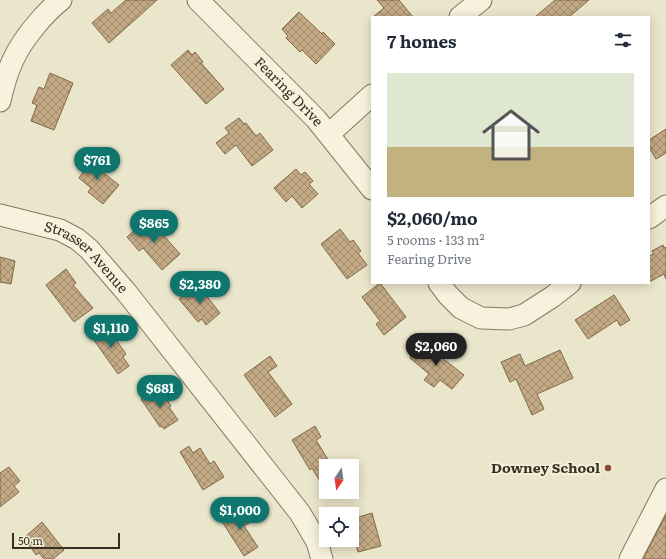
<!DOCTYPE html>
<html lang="en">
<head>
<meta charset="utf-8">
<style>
  :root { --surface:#fff; --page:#f2f2f3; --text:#1f2937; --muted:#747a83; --line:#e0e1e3; --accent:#0f766e }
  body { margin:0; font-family:Literata,serif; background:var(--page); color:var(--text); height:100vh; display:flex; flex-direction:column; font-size:15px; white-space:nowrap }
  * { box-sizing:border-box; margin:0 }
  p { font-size:13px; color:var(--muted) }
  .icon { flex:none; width:22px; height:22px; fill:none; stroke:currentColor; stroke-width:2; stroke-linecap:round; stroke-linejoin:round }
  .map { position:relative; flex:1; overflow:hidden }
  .details { position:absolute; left:371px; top:16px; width:279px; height:268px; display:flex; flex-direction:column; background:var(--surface); border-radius:0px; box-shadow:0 2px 10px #0003 }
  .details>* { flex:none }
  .needle { width:26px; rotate:193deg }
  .tools { position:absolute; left:319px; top:459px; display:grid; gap:8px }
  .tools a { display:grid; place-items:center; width:40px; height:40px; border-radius:0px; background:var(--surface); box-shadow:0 2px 10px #0003; font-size:20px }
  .scale { position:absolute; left:12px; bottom:10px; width:108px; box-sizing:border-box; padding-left:4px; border:2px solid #383022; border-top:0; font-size:11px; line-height:14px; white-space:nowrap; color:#383022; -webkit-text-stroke:3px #f3efd9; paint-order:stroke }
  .price { position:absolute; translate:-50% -34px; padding:0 9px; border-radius:14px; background:var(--accent); color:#fff; font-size:13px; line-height:26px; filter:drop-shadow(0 1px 2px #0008) }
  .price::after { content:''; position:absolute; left:50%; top:24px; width:12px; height:9px; margin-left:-6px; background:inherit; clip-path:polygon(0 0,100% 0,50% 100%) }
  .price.on { background:#222; color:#fff }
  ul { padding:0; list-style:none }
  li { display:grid; align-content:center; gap:8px; height:212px; padding:0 16px }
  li+li { border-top:1px solid var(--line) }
  li span { display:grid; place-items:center; height:124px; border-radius:0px; color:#555 }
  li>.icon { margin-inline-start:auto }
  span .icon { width:72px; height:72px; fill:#fffc; stroke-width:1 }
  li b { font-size:17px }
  h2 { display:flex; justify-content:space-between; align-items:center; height:48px; padding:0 16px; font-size:17px }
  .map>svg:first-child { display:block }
</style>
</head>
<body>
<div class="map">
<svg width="666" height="559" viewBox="0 0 666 559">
  <defs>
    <pattern id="building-cross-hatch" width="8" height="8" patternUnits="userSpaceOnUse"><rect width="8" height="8" fill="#c4a985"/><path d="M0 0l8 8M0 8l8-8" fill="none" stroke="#a08a6c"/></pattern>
  </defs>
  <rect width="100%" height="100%" fill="#eae6cb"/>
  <g fill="url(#building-cross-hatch)" stroke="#826849">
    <path d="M126,0h31l-48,43 -17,-20 16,-14 3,4z"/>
    <path d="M377,0h22l14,17h-40l11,-9z"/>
    <path d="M555,0h34l-20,17h-34z"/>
    <path d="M299,12l23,22 1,-2 12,12 -19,20 -14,-14 -2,2 -14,-14 2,-2 -6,-7z"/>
    <path d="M188,50l4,5 3,-3 8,10 -2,1 23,26 -18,15 -35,-39z"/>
    <path d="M50,73l23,10 -19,47 -23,-9 6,-16 -5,-2 7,-16 5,2z"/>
    <path d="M239,118l5,6 2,-1 10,13 4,-3 13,17 -21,16 -16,-21 -11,9 -9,-11 13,-10 -4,-5z"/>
    <path d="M666,129v24l-10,6 -7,-12v-7z"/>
    <path d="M83,157l36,28 -16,19 -15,-12 3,-4 -12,-10 4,-6 -7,-6z"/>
    <path d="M296,169l5,6 4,-3 8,9 -4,3 9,10 -16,14 -10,-12 -6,6 -12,-14z"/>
    <path d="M148,218l32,36 -18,16 -19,-22 -4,3 -12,-14z"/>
    <path d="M340,229l10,13 3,-2 8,11 -3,2 9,12 -20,14 -26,-35z"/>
    <path d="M663,245l1,3 2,-1v32l-2,-5 -15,8v-26l5,-2 -2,-3z"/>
    <path d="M0,257l15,4 -4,23 -11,-2z"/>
    <path d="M66,269l10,14 -3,2 20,23 -19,14 -28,-37z"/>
    <path d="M380,283l26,34 -22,18 -8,-11 4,-3 -18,-24z"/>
    <path d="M197,284l23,29 -14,12 -4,-6 -4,3 -19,-23z"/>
    <path d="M614,295l16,25 -10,6 -3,-6 -29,19 -13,-19z"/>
    <path d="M106,325l20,29 -3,3 6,9 -11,8 -27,-38z"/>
    <path d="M422,342l42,33 -12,14 -12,-9 -6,7 -10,-7 5,-6 -19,-16z"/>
    <path d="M560,350l13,28 -36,16 7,15 -12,6 -16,-36 -6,3 -9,-20 19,-8 5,12z"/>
    <path d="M270,356l7,10 -9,6 24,32 -17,13 -31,-42z"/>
    <path d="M159,388l12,18 -2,1 9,13 -14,9 -2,-3 -2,1 -19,-28z"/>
    <path d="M315,426l6,11 -5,3 16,26h-6v25l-14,-23 -2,2 -18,-30z"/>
    <path d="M189,446l4,7 7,-5 10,16 4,-3 10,16 -21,13 -23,-38z"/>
    <path d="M9,467l11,14 -6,5 5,6 -19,15v-34z"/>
    <path d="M242,508l9,14 -7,4 14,21 -14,9 -21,-33 2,-1 -2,-3z"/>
    <path d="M372,513l9,33 -23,6 -6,-21v-12z"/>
    <path d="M666,515v44h-23z"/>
    <path d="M42,522l22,28 -11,9h-9l-5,-6 -3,2 -7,-10 3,-2 -6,-7z"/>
  </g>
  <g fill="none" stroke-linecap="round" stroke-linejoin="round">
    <defs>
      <g id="minor">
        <path id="s1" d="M198,0l118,119 56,70"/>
        <path d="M460,17l21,-17"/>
        <path d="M0,101c3,-14 7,-28 13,-41 9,-20 31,-47 48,-60"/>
        <path d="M329,134l43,-39"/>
        <path id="s2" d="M0,215l60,15 17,9 12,10 38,44 173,220 17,29 5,17"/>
        <path d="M649,218l17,-12"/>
        <path d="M439,283l9,12 13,13 20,10 28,1 15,-4 28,-18 18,-14"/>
        <path d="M630,559l36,-70"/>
      </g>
    </defs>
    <use href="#minor" stroke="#857a61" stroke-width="23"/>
    <use href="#minor" stroke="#f6f2dd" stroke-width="21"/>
  </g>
  <circle fill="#8e4437" stroke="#f3efd9" stroke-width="1.5" cx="608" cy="468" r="4"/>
  <g text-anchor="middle" stroke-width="4" stroke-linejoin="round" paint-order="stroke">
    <g font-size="14" fill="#383022" stroke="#f3efd9">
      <text dy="5" stroke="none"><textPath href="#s1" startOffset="129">Fearing Drive</textPath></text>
      <text dy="5" stroke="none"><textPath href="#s2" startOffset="99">Strasser Avenue</textPath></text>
    </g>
    <g font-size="14" font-weight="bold" fill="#383022" stroke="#f3efd9" text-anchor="end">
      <text x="600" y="473">Downey School</text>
    </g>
  </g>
</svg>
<div class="tools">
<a><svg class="needle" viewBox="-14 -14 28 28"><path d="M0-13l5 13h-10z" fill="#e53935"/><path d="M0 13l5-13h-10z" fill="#747a83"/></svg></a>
<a><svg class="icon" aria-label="locate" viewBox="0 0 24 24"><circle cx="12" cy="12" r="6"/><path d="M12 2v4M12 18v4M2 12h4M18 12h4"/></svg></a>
</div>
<div class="scale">50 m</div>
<b class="price" style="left:97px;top:181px">$761</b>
<b class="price" style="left:154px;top:244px">$865</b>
<b class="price" style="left:200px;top:305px">$2,380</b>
<b class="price" style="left:111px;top:349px">$1,110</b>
<b class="price on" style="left:436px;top:367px">$2,060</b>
<b class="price" style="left:160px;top:409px">$681</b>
<b class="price" style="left:240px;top:531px">$1,000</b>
<section class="details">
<h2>7 homes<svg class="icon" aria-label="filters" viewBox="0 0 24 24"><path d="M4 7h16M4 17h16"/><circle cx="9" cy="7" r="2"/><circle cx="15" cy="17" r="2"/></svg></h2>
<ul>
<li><span style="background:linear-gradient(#dfe7d0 60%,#c2b280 0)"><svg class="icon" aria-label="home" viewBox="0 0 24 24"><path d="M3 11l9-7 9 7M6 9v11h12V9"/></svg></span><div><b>$2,060/mo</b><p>5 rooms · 133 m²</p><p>Fearing Drive</p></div></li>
</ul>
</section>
</div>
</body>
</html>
